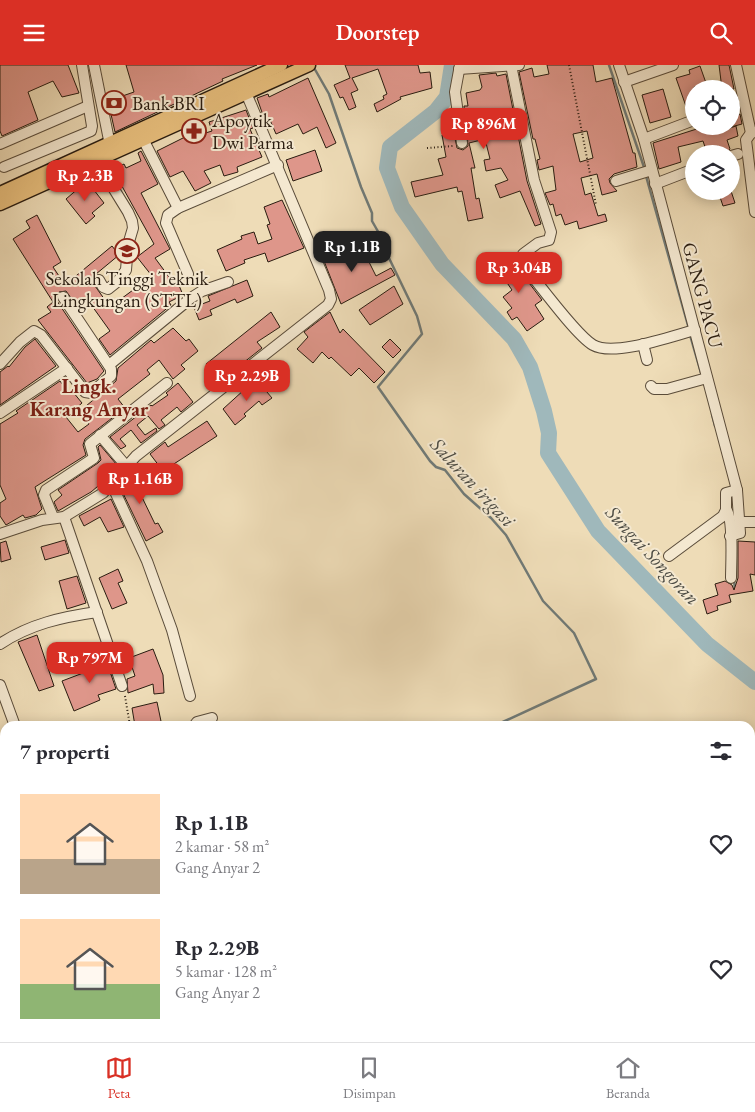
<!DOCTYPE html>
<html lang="id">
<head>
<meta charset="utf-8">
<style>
  :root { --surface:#fff; --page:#f7f7f7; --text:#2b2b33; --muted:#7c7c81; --line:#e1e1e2; --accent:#d93025 }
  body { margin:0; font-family:"EB Garamond",serif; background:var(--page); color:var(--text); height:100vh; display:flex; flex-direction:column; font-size:19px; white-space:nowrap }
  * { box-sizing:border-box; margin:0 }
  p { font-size:16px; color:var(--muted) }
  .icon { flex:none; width:28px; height:28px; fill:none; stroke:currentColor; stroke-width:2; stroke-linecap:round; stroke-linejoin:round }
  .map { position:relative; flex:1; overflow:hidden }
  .side { position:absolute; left:0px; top:656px; width:755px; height:321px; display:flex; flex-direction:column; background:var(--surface); border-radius:15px 15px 0 0; box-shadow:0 2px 12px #0003 }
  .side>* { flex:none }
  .fabs { position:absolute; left:685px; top:15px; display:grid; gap:10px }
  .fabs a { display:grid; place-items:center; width:55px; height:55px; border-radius:50%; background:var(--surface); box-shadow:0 2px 12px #0003; font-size:25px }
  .price { position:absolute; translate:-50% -42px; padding:0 11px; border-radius:10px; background:var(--accent); color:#fff; font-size:16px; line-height:32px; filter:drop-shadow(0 1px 2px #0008) }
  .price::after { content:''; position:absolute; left:50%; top:30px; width:15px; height:11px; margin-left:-8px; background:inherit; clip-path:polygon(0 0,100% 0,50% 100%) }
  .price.current { background:#222; color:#fff }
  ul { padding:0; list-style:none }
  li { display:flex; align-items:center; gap:15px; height:125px; padding:0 20px }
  li span { display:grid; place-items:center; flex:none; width:140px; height:100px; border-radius:0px; color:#555 }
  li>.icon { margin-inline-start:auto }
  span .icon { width:60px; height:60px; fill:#fffc; stroke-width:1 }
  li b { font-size:21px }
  h2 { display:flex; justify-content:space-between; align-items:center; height:60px; padding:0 20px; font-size:21px }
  header { display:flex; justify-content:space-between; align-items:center; height:65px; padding:0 20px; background:var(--accent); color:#fff; font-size:22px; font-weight:600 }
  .tabs { display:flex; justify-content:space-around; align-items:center; height:70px; border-top:1px solid var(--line); background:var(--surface); font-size:14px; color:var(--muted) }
  .tabs a { display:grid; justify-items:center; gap:2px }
  .tabs .current { color:var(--accent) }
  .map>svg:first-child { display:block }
</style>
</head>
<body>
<header><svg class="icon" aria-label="menu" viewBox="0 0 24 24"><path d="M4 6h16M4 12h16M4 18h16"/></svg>Doorstep<svg class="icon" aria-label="search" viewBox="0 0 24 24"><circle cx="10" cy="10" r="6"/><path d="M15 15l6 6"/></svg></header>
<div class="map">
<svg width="755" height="977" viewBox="0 0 755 977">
  <rect width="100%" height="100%" fill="#eedcb7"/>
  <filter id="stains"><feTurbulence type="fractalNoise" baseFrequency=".004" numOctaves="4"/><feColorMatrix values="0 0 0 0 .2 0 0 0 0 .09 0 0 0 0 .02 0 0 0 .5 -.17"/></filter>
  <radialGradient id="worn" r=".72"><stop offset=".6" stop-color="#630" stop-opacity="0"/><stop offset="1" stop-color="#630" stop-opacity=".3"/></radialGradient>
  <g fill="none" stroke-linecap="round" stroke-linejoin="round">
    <g stroke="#707a77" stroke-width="2.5">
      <path d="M609,0l36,105"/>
      <path d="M313,1l16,28 32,93 11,26v8l12,21 4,14 29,60 5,18 -44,53 52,74 6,6 9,3 19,24 27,24 15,17 37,66 31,32 22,46 -102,47"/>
      <path d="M646,111l43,153"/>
      <path d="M690,270l11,38"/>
      <path d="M712,349l3,12"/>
      <path d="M734,514l1,12"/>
      <path d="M578,972l3,5"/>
    </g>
    <path stroke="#9fb8bb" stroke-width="16" d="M452,0l-5,32 -11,14 -46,36 -3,21 15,39 40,57 72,75 16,28 14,44 5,22 -1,20 50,78 109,113 48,38"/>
  </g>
  <g fill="#de968a" stroke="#291c10" fill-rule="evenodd">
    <path d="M0,0h68l11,28 -17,4 -9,-16 -25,11 10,28 -36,16 -2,-5z"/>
    <path d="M126,0h131l-35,14 1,2 -108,51 -7,-31 26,-9z"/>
    <path d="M345,0h73l2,8 10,-1 2,16 -32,9 1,2 -24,13 -3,-8 10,-5 -1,-3 4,-2 -9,-25 -26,9 6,12 -7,3 5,14 -7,3 -6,-13 -3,1 -6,-13 16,-7z"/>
    <path d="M547,0h46l3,17 16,-4 21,75h2l2,14 -23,7 -5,5 1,4 7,8 -15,4 -5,-21 -16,4 4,17 6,-2 7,23 7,-2 2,7 -28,8 -2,-8 -12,4 -4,-11 -5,2 -3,-12 -3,1 -5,-12 11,-3 -3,-24 -14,4 -2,-10 3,-1 -5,-20h-2l-14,-67 13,-4 2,9 15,-3zM587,66l6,27 -13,4 -7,-28z"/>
    <path d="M719,0h10l5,24h-12z"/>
    <path d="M700,1l6,17 -12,4v23l-6,2 -12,-34 14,-4 -1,-4z"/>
    <path d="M496,8l1,3 9,-2 21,107 14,43 -6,2 -15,-35 -20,7 -5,-13 13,-5 -7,-12 -15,3 -2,-11 6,-1 -5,-20 -16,4 6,25h-4l5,31 3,-1 4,20 -15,3 -6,-30 -4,1 -1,-5 -42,10 -4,-15 32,-7 -5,-16 8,-2 -4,-22 8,-2 -1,-9h3l5,24 6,2 5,-4 -1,-14 7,-2 -4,-14 -5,1 -1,-11h4l-2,-13 14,-3 2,-3 -3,-12z"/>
    <path d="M308,13l28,65 -10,5 -9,-21 -14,7 -5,-10 -22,10 -6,-14 -5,1 -8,-23 11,-4 1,3z"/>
    <path d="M663,24l8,28 -21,6 -8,-28z"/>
    <path d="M731,37h2l4,13 3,-1 2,10 -11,3z"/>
    <path d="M246,45l7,18 -3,1 12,28 -25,10 1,5 -14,4 -4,-11 -16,6 7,12 -16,8 -12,-20 -13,6 -13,-26 32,-16 -1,-5 8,-3 3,8 13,-4 -3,-9z"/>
    <path d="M706,61h16l2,4 12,-4 2,10 -11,4 3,9 -5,5h-4l-3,-8 -12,4 -3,-9 -25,6 3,15 -22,7 -6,-26z"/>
    <path d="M315,85l7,21 -29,10 -7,-21z"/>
    <path d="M141,86l17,33 -17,9 29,56 -15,9 20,27 3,-2 5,12 -14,7 2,3 -61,50 -11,-16 11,-8 -23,-32 -10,7 -11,-15 -7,1 -2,9 47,70 -7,8 -10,4 -49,-63 13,-8 -4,-5 6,-5 -40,-63 17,-11 -4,-7 11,-6 24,47 -8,5 12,18 47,-39 7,9 -29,24 20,28 42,-31 -15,-19 17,-13 -41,-74 11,-6 2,4 15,-7 -3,-8z"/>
    <path d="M87,116l17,22 -12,10 3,3 -9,8 -20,-25z"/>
    <path d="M718,126h13l4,12 -12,3z"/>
    <path d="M282,135l22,48 -36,14 -3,-9 -21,7 1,3 -19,8 -9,-21 25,-11 -1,-3 13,-4 4,12 14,-5 -5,-14 3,-1 -6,-17z"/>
    <path d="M353,177l7,18 6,-4 10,20 15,-8 4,7 -54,29 -19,-48 15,-5 -1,-2z"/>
    <path d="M507,191l8,10 3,-2 2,7 22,29 -7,5 9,14 -17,12 -10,-14 -5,3 -5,-8 5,-4 -9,-11 9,-7 -9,-13 -8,5 -7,-10 15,-10 -1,-2z"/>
    <path d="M247,215l6,16 -16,7 -2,-4 -25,11 2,5 -13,5 -5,-13 16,-6 -2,-5z"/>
    <path d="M394,221l9,18 -33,21 -11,-15z"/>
    <path d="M271,247l9,15 -23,15 5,6 -43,34 -13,-18z"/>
    <path d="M330,247l10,21 3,-4 42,43 -11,11 -15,-15 -8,8 -20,-19 -2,2 -7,-7 -9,11 -16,-14 11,-12 -4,-5z"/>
    <path d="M173,263l13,13 3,-2 9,12 -17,14 4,4 -12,10 -14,-19 -12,10 3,4 -32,25 7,9 -40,31 -2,6 3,10 -51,32 7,22 -6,6 -11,3 -2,-3 -17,10 -6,-9v-13l6,-4 -6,-14v-61l18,-11 -2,-2 44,-30 10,14 3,-3 9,11 -16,14 12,15 11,-8 -9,-13 36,-30 2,-13 33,-28 3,3z"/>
    <path d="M35,274l21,27 -56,39v-33l8,-6 1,1 16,-20z"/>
    <path d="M390,274l11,11 -8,8 -11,-11z"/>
    <path d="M256,314l16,19 -10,7 -3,-4 -15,13 2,2 -11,9 -12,-16z"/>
    <path d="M178,318l15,19 -12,10 -4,-5 -16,13 4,5 -6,4 -11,-13 -11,9 8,10 11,-7 1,3 -16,12 -10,-13 -11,9 6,7 -5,3 -11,-12 41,-32 1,1 16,-11 -2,-2z"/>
    <path d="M207,356l10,15 -54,35 -13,-17 15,-12 3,5z"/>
    <path d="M100,380l17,20 -9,9 1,2 -5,5 -13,11 -33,19 -4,-9 8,-7 -4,-5 40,-27 3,-3 -3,-13z"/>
    <path d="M147,405l7,8 -15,13 16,33 3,-1 5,9 -17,9 -27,-56 15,-10 2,4z"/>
    <path d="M111,434l13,28 -16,5 -8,-15 -16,9 -5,-10z"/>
    <path d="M65,475l4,13 -24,7 -4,-13z"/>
    <path d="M6,476l5,18 -10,3 -1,-19z"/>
    <path d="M738,476l17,1v33l-5,-1 3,17 -24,4 2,7 -14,4 1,4 -11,4 -4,-14 15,-5 -3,-11 10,-3 7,4 2,5 4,-12z"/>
    <path d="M118,504l5,12 -5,2 9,20 -15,6 -13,-31z"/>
    <path d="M77,511l9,27 -19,6 -8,-28z"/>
    <path d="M37,570l17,51 -15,5 -21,-49z"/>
    <path d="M153,584l10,26 1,18 -10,1 -1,-10 -25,9 -1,-14 8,-3 -6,-18z"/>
    <path d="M104,589l12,35 -18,6 2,5 -26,11 -12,-30 29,-11 -3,-11z"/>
    <path d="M157,637l5,24h-27l-3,-18z"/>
  </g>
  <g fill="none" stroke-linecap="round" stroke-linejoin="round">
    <defs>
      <g id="minor">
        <path d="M94,0l17,85"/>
        <path d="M460,0l-5,27 7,51"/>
        <path d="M511,0l23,115 17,52 -2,8 -11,3 -15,11 2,13c14,17 51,68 68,78 21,12 79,-9 102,-15"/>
        <path d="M619,0l25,74 93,351 3,43 -10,3"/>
        <path d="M736,0l15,68"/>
        <path d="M459,4l60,-4"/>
        <path d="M624,17l49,-17"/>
        <path d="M755,67l-4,1 -5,7 9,72"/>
        <path d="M143,74l35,69"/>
        <path d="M644,74l50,-19"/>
        <path d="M0,79l88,-38"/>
        <path d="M731,91l7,-2"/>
        <path d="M96,95l32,52 4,9 1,7 -5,17 -2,25 -8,11 -10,8 -5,-2 -4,-7"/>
        <path d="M4,102l87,-36 1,-5 -10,-61"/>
        <path d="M616,116l36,-11"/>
        <path d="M655,119l39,-15"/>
        <path d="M188,209l-22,-51 2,-8 10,-7 100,-43"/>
        <path d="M643,279l4,16"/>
        <path d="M0,299l20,-22 14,-11 7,4 44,57 6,1 20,-17v-7l-48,-72"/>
        <path d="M109,300l82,-67 11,-7 26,-9"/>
        <path d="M651,321l3,3h13l40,-11"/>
        <path d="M0,348l67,-45"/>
        <path d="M100,370l27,32"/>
        <path d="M112,420l35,76 25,69 18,66"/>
        <path d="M726,444c8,10 5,55 5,69"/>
        <path d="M53,452l-9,-22 2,-5 48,-32 -4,-14 77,-61"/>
        <path d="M64,452l58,169"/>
        <path d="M740,457h15"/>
        <path d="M0,469l42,-14 22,-3 39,-24 33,-37 192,-151 3,-6 -2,-9 -85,-202"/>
        <path d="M669,491l54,-40 3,-6v-17l11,-3"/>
        <path d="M0,579c30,-20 62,-27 97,-32"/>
        <path d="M0,620l15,41"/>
        <path d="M194,661l3,-4 15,-4"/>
        <path d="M0,737l5,2"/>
        <path d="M0,810l5,7"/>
        <path d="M127,972l1,5"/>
      </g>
      <g id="major">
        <path d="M0,128l281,-128"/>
        <path d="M0,139l309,-139"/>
      </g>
    </defs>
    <use href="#minor" stroke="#5a4c3a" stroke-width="12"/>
    <use href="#major" stroke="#291c10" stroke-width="15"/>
    <g stroke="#291c10" stroke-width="2" stroke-dasharray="1 2.5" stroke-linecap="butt">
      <path d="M569,0l27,140"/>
      <path d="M427,83l26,-2"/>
      <path d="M125,631l5,30"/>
      <path d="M1,899l4,-1"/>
      <path d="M0,963l5,-2"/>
      <path d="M33,972l1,5"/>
      <path d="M54,977l17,-5"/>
    </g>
    <use href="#minor" stroke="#f4e8d0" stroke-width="10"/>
    <use href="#major" stroke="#e7be7c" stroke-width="12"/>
  </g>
  <defs>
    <symbol id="bank-ring" viewBox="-11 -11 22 22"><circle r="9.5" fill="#f4e8d0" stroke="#8f2418" stroke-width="1.5"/><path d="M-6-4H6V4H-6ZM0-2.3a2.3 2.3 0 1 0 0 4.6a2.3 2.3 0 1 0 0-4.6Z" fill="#8f2418"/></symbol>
    <symbol id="pharmacy-ring" viewBox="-11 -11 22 22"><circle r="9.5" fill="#f4e8d0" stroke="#8f2418" stroke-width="1.5"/><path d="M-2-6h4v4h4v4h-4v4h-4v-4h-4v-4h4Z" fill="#8f2418"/></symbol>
    <symbol id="university-ring" viewBox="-11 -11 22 22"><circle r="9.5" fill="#f4e8d0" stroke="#8f2418" stroke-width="1.5"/><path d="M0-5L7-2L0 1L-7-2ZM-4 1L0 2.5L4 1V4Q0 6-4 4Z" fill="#8f2418"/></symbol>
  </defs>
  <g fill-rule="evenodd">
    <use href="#bank-ring" x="100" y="24" width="28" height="28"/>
    <use href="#pharmacy-ring" x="180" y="52" width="28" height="28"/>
    <use href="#university-ring" x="113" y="172" width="28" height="28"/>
  </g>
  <g text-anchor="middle" stroke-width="4" stroke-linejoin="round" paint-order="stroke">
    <g font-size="19" fill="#291c10" stroke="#f4e8d0" text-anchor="start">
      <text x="132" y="45">Bank BRI</text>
      <text x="212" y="62">Apoytik<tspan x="212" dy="22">Dwi Parma</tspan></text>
      <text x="127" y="220" text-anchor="middle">Sekolah Tinggi Teknik<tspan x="127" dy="22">Lingkungan (STTL)</tspan></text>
    </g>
    <g font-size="19" fill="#291c10" stroke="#f4e8d0">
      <text transform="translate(703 230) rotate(75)" y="7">GANG PACU</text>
    </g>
    <g font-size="20" font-weight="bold" fill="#7a1f14" stroke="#f4e8d0">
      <text x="89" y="328">Lingk.<tspan x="89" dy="23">Karang Anyar</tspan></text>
    </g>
    <g font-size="20" font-style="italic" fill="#4c4b43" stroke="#f4e8d0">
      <text transform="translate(473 417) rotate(47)" y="7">Saluran irigasi</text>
      <text transform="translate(653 490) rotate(47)" y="7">Sungai Songoran</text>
    </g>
  </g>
  <rect width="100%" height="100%" filter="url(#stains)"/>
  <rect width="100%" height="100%" fill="url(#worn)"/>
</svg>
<div class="fabs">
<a><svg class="icon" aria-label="locate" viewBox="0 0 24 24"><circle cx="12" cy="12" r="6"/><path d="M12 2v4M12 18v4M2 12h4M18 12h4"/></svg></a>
<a><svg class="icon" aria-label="layers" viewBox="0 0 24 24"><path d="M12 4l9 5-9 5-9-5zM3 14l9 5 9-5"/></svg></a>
</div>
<b class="price" style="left:484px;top:85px">Rp 896M</b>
<b class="price" style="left:85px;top:137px">Rp 2.3B</b>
<b class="price current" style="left:352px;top:208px">Rp 1.1B</b>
<b class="price" style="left:519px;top:229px">Rp 3.04B</b>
<b class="price" style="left:247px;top:337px">Rp 2.29B</b>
<b class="price" style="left:140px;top:440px">Rp 1.16B</b>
<b class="price" style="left:90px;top:619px">Rp 797M</b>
<section class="side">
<h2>7 properti<svg class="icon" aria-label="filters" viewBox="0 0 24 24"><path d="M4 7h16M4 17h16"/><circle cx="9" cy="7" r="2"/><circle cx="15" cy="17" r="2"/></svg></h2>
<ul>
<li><span style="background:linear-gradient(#ffd9b3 65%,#b9a48a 0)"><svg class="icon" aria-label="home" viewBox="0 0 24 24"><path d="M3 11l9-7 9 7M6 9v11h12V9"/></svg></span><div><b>Rp 1.1B</b><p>2 kamar · 58 m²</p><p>Gang Anyar 2</p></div><svg class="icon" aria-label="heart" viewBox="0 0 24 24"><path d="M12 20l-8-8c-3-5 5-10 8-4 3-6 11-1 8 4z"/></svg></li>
<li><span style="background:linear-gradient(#ffd9b3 65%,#8fb573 0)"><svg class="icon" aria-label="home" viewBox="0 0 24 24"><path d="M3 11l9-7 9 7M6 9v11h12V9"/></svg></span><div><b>Rp 2.29B</b><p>5 kamar · 128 m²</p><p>Gang Anyar 2</p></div><svg class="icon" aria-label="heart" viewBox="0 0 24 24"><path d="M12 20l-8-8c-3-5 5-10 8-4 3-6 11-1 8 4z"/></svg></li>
</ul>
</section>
</div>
<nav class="tabs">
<a class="current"><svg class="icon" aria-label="map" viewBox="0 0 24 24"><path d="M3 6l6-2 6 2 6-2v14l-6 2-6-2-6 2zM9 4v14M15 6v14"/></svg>Peta</a>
<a><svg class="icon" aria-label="saved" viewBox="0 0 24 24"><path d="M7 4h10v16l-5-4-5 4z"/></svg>Disimpan</a>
<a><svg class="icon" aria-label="home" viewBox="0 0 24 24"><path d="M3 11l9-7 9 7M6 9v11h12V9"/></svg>Beranda</a>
</nav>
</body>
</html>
